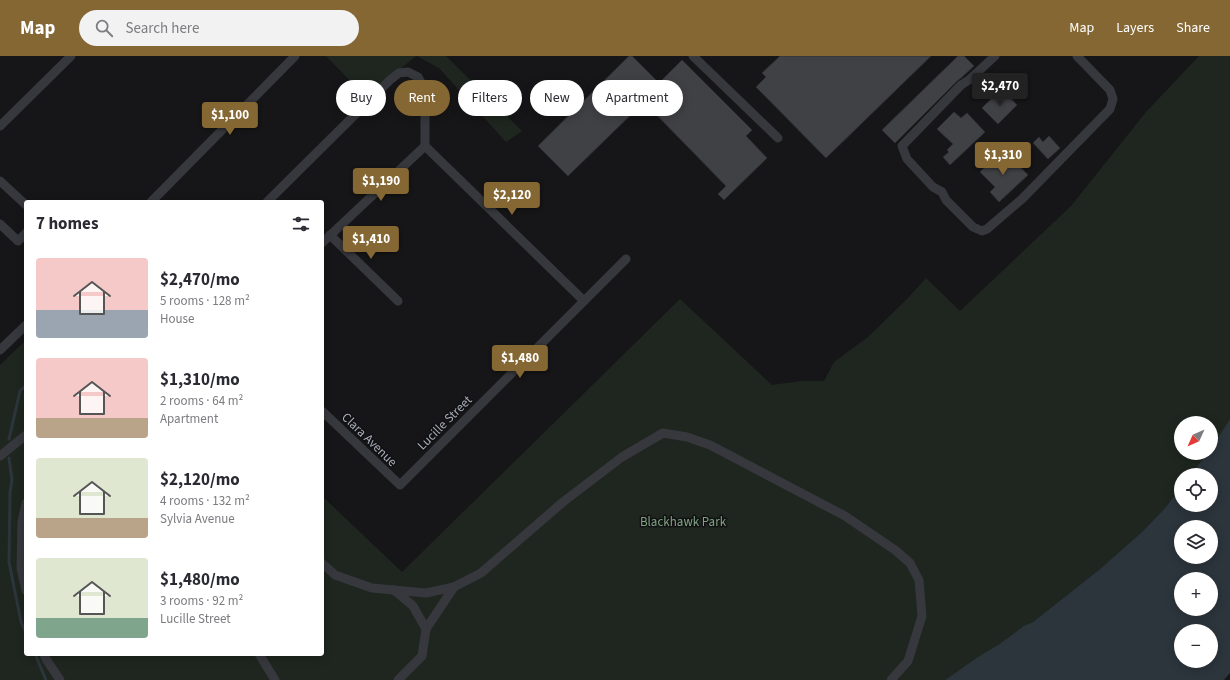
<!DOCTYPE html>
<html lang="en">
<head>
<meta charset="utf-8">
<style>
  :root { --surface:#fff; --page:#f2f2f3; --text:#2b2b33; --muted:#7c7c81; --accent:#856733 }
  body { margin:0; font-family:"Source Sans 3",sans-serif; background:var(--page); color:var(--text); height:100vh; display:flex; flex-direction:column; font-size:15px; white-space:nowrap }
  * { box-sizing:border-box; margin:0 }
  p { font-size:13px; color:var(--muted) }
  .icon { flex:none; width:22px; height:22px; fill:none; stroke:currentColor; stroke-width:2; stroke-linecap:round; stroke-linejoin:round }
  .map { position:relative; flex:1; overflow:hidden }
  .sheet { position:absolute; left:24px; top:144px; width:300px; height:456px; display:flex; flex-direction:column; background:var(--surface); border-radius:4px; box-shadow:0 2px 10px #0003 }
  .sheet>* { flex:none }
  .banner { position:absolute; left:336px; top:24px; width:380px; height:36px; display:flex; gap:8px }
  .needle { width:26px; rotate:225deg }
  .buttons { position:absolute; left:1174px; top:360px; display:grid; gap:8px }
  .buttons a { display:grid; place-items:center; width:44px; height:44px; border-radius:50%; background:var(--surface); box-shadow:0 2px 10px #0003; font-size:20px }
  .price { position:absolute; translate:-50% -34px; padding:0 9px; border-radius:4px; background:var(--accent); color:#fff; font-size:13px; line-height:26px; filter:drop-shadow(0 1px 2px #0008) }
  .price::after { content:''; position:absolute; left:50%; top:24px; width:12px; height:9px; margin-left:-6px; background:inherit; clip-path:polygon(0 0,100% 0,50% 100%) }
  .price.current { background:#222; color:#fff }
  ul { padding:0; list-style:none }
  li { display:flex; align-items:center; gap:12px; height:100px; padding:0 12px }
  li span { display:grid; place-items:center; flex:none; width:112px; height:80px; border-radius:4px; color:#555 }
  li>.icon { margin-inline-start:auto }
  span .icon { width:48px; height:48px; fill:#fffc; stroke-width:1 }
  li b { font-size:17px }
  h2 { display:flex; justify-content:space-between; align-items:center; height:48px; padding:0 12px; font-size:17px }
  .tag { padding:0 14px; border-radius:18px; background:var(--surface); box-shadow:0 2px 10px #0003; font-size:14px; line-height:36px }
  .tag.current { background:var(--accent); color:#fff }
  header { display:flex; align-items:center; gap:24px; box-sizing:border-box; height:56px; padding:0 20px; background:var(--accent); color:#fff }
  header strong { font-size:19px }
  nav { display:flex; gap:22px; margin-inline-start:auto; font-size:14px }
  .search { width:280px; height:36px; background:var(--page); display:flex; align-items:center; gap:10px; box-sizing:border-box; padding:0 14px; border-radius:22px; color:var(--muted); font-size:15px }
  .map>svg:first-child { display:block }
</style>
</head>
<body>
<header>
<strong>Map</strong>
<div class="search"><svg class="icon" aria-label="search" viewBox="0 0 24 24"><circle cx="10" cy="10" r="6"/><path d="M15 15l6 6"/></svg>Search here</div>
<nav><a>Map</a><a>Layers</a><a>Share</a></nav>
</header>
<div class="map">
<svg width="1230" height="624" viewBox="0 0 1230 624">
  <rect width="100%" height="100%" fill="#161618"/>
  <g fill="#1e261f">
    <path d="M326,0h90l-50,41z"/>
    <path d="M417,0h29l76,75 -16,11 -67,-74z"/>
    <path d="M1199,0h31v363l-19,29v-25h-30v30h27l-18,22h-9v12l-16,21 -22,23 -43,38 -67,53c-14,7 -26,17 -39,26 -16,11 -33,20 -49,32h-945v-315l26,-25v314h296v-158l80,76 278,-273 92,86 29,-4h23l10,-19 34,-25 39,-38 19,-21 34,33 111,-105 75,-94z"/>
  </g>
  <path fill="#2c353c" fill-rule="evenodd" d="M1230,363v254l-6,7h-279l33,-23 20,-12 26,-19 9,-4 67,-53 43,-38 22,-23 16,-21v18h30v-30h-21l18,-22h3v-5zM1181,471h30v30h-30zM1181,523h30v30h-30zM1181,575h30v30h-30z"/>
  <g fill="none" stroke-linecap="round" stroke-linejoin="round">
    <g stroke="#2c353c" stroke-width="3">
      <path d="M9,383l11,-48 6,-6"/>
      <path d="M9,402l3,22 -2,12 -1,70 12,60 5,11"/>
      <path d="M35,598l11,26"/>
    </g>
  </g>
  <g fill="#404145" stroke="#303034">
    <path d="M629,0h3l27,27 23,-23 70,70 -6,6 21,22 -43,42 -6,-6 8,-8 -82,-84 -76,74 -30,-30z"/>
    <path d="M780,0h151l-105,102 -70,-71 10,-10 -4,-4z"/>
    <path d="M958,0h6l10,10 -12,11 -5,4 -62,62 -13,-13z"/>
    <path d="M1006,37l11,12 -19,19 -16,-16 14,-14 5,4z"/>
    <path d="M954,56l7,6 6,-5 18,19 -35,33 -7,-8 6,-5 -2,-2 6,-6 -16,-15z"/>
    <path d="M1049,80l11,12 -12,11 -15,-16 6,-6 4,5z"/>
    <path d="M997,99l6,7 6,-7 19,20 -29,27 -9,-10 5,-5 -15,-15z"/>
  </g>
  <g fill="none" stroke-linecap="round" stroke-linejoin="round">
    <g stroke="#37383d" stroke-width="9">
      <path d="M693,0l85,82"/>
      <path d="M995,0l-26,24 -8,5 -59,61 5,13 26,28 9,5 4,8 27,27 9,4 5,-2 35,-30 88,-90 3,-10 -3,-9 -33,-34"/>
      <path d="M0,70l71,-70"/>
      <path d="M425,90l159,155"/>
      <path d="M0,125l26,24"/>
      <path d="M151,146l144,-146"/>
      <path d="M267,146l123,-122 9,-7 9,-1 10,5 7,13v56"/>
      <path d="M0,168l18,17 8,-8"/>
      <path d="M330,179l68,66"/>
      <path d="M322,187l103,-97"/>
      <path d="M0,294l26,-25"/>
      <path d="M322,355l78,74 226,-226"/>
      <path d="M0,400l26,-21"/>
      <path d="M26,447l-4,19 -1,46 5,23"/>
      <path d="M322,507l13,12 37,13 54,5 28,-6 27,-14 82,-71 59,-45 41,-24 24,4 23,8 135,71 50,34 15,13 9,17 3,36 -14,45 -17,19"/>
      <path d="M394,534l19,16 13,23"/>
      <path d="M44,598l2,5 14,21"/>
      <path d="M259,598l16,26"/>
      <path d="M398,624l24,-24 4,-27 28,-42"/>
    </g>
  </g>
  <g text-anchor="middle" stroke-width="3" stroke-linejoin="round" paint-order="stroke">
    <g font-size="13" fill="#a8adb8" stroke="#111113">
      <text transform="translate(444 366) rotate(-45)" y="5">Lucille Street</text>
      <text transform="translate(370 383) rotate(44)" y="5">Clara Avenue</text>
    </g>
    <g font-size="13" fill="#7fa381" stroke="#111113">
      <text x="683" y="470">Blackhawk Park</text>
    </g>
  </g>
</svg>
<div class="buttons">
<a><svg class="needle" viewBox="-14 -14 28 28"><path d="M0-13l5 13h-10z" fill="#e53935"/><path d="M0 13l5-13h-10z" fill="#7c7c81"/></svg></a>
<a><svg class="icon" aria-label="locate" viewBox="0 0 24 24"><circle cx="12" cy="12" r="6"/><path d="M12 2v4M12 18v4M2 12h4M18 12h4"/></svg></a>
<a><svg class="icon" aria-label="layers" viewBox="0 0 24 24"><path d="M12 4l9 5-9 5-9-5zM3 14l9 5 9-5"/></svg></a>
<a>+</a>
<a>−</a>
</div>
<b class="price current" style="left:1000px;top:51px">$2,470</b>
<b class="price" style="left:230px;top:80px">$1,100</b>
<b class="price" style="left:1003px;top:120px">$1,310</b>
<b class="price" style="left:381px;top:146px">$1,190</b>
<b class="price" style="left:512px;top:160px">$2,120</b>
<b class="price" style="left:371px;top:204px">$1,410</b>
<b class="price" style="left:520px;top:323px">$1,480</b>
<div class="banner">
<a class="tag">Buy</a>
<a class="tag current">Rent</a>
<a class="tag">Filters</a>
<a class="tag">New</a>
<a class="tag">Apartment</a>
</div>
<section class="sheet">
<h2>7 homes<svg class="icon" aria-label="filters" viewBox="0 0 24 24"><path d="M4 7h16M4 17h16"/><circle cx="9" cy="7" r="2"/><circle cx="15" cy="17" r="2"/></svg></h2>
<ul>
<li><span style="background:linear-gradient(#f6c9c9 65%,#9aa5b1 0)"><svg class="icon" aria-label="home" viewBox="0 0 24 24"><path d="M3 11l9-7 9 7M6 9v11h12V9"/></svg></span><div><b>$2,470/mo</b><p>5 rooms · 128 m²</p><p>House</p></div></li>
<li><span style="background:linear-gradient(#f6c9c9 75%,#b9a48a 0)"><svg class="icon" aria-label="home" viewBox="0 0 24 24"><path d="M3 11l9-7 9 7M6 9v11h12V9"/></svg></span><div><b>$1,310/mo</b><p>2 rooms · 64 m²</p><p>Apartment</p></div></li>
<li><span style="background:linear-gradient(#dfe7d0 75%,#b9a48a 0)"><svg class="icon" aria-label="home" viewBox="0 0 24 24"><path d="M3 11l9-7 9 7M6 9v11h12V9"/></svg></span><div><b>$2,120/mo</b><p>4 rooms · 132 m²</p><p>Sylvia Avenue</p></div></li>
<li><span style="background:linear-gradient(#dfe7d0 75%,#7fa58c 0)"><svg class="icon" aria-label="home" viewBox="0 0 24 24"><path d="M3 11l9-7 9 7M6 9v11h12V9"/></svg></span><div><b>$1,480/mo</b><p>3 rooms · 92 m²</p><p>Lucille Street</p></div></li>
</ul>
</section>
</div>
</body>
</html>
